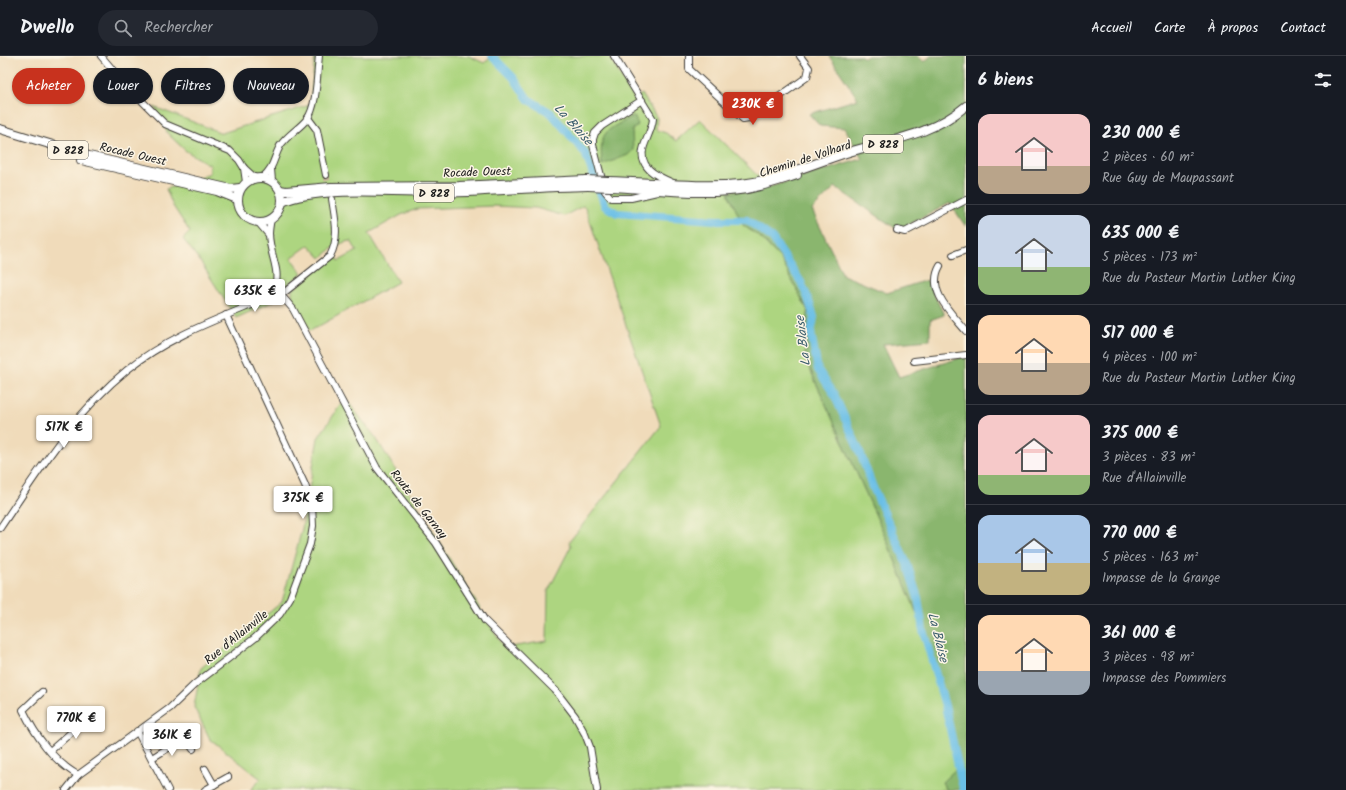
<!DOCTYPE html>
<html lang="fr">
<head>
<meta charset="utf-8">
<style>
  :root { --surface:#171b24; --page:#242831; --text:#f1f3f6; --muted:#9ea1a6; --line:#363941; --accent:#c8321e }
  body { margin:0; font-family:Kalam,sans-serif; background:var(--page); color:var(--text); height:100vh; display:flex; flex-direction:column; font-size:15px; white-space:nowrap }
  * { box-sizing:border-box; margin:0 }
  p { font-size:13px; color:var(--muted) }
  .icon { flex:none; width:22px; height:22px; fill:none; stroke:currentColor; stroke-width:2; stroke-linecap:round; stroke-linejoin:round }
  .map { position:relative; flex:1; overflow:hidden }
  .details { display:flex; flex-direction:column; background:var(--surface); width:380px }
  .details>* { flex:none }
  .guide { position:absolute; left:12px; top:12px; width:380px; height:36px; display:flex; gap:8px }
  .price { position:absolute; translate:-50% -34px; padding:0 9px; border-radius:4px; background:#fff; color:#222; font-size:13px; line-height:26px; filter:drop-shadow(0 1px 2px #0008) }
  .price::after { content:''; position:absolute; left:50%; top:24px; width:12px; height:9px; margin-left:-6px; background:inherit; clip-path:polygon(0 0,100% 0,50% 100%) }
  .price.current { background:var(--accent); color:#fff }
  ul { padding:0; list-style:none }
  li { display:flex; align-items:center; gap:12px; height:100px; padding:0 12px }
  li+li { border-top:1px solid var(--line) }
  li span { display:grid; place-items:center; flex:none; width:112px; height:80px; border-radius:12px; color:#555 }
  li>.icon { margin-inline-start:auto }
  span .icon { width:48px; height:48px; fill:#fffc; stroke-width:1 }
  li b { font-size:17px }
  h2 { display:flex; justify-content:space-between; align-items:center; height:48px; padding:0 12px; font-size:17px }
  .chip { padding:0 14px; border-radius:18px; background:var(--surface); box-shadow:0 1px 3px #0004; font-size:14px; line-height:36px }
  .chip.current { background:var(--accent); color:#fff }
  header { display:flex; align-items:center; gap:24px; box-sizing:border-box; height:56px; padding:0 20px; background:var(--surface); border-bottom:1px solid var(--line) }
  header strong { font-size:19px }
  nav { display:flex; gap:22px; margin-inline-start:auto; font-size:14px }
  .search { width:280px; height:36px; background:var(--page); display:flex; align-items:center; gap:10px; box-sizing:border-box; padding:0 14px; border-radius:22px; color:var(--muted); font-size:15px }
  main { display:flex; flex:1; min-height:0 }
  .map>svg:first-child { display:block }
</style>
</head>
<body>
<header>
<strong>Dwello</strong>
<div class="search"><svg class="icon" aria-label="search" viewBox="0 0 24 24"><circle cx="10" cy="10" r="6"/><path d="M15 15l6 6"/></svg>Rechercher</div>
<nav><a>Accueil</a><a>Carte</a><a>À propos</a><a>Contact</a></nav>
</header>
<main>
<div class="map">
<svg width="966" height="734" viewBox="0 0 966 734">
  <rect width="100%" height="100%" fill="#fcf5e5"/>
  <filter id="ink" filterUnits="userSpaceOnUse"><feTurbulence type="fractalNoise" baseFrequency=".025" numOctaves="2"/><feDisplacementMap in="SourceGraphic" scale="8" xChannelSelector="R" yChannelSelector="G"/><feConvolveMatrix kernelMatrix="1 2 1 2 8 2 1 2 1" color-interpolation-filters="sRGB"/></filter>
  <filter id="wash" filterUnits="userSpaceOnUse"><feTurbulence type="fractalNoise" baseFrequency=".012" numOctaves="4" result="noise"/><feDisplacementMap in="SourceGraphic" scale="16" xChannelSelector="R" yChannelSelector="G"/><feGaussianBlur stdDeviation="0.9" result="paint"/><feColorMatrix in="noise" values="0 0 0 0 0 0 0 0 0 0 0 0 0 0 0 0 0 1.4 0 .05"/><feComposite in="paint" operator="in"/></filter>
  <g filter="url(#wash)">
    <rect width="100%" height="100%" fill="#f0dbba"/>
    <path fill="#add580" stroke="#64784e" d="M315,0h154l15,7 8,-7h117l25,42 8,-4 15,24 -1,12 10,3 10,8 24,-22 69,68 -26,38 18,13 20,21 27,52 -3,47 77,171 38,92 25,85 12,63 -15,13 5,8h-697l11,-11 -51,-40 -16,-32 7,-39 81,-66 20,-73 16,-91 27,-40 31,40 128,210 43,-7 1,-50 23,-45 -2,-4 92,-116 -76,-219 -2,-1 -19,10 -28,-8 -43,-2 -76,3 -16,6 -32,18 29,49 -88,49 -18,-32v-9l43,-35 4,6 18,-10 -6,-10c-12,1 -21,9 -30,17l-12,-13 -18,13 11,15 -20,17 -8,11 -38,17 -36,-57 -17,-22 7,-7 -17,-26 -7,-17 44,-16v-8l-24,-14 -18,-17 -14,-27 68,26 88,-28z"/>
    <g fill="#8ab66e" stroke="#536945">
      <path d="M829,0h33l2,2 4,-2h50l6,6 7,-6h35v171l-16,-24 -52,27 -63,-43 -23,23 31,65 44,18 40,-13 17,35 -14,5v20l-47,4 16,33 67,-21v434h-19l-5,-8 15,-14 -12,-62 -25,-85 -38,-92 -77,-171 3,-47 -27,-52 -20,-21 -18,-13 -15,-32 41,-6 93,-28 -17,-31 -25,-2 -11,-12 49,-15z"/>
      <path d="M634,60l4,9 -6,5 1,20 -5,5 -26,10c-3,-35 3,-34 32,-49z"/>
    </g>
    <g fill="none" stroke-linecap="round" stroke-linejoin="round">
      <path stroke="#6abfe6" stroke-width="8" d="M492,0l21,21 15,22 23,14 34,40 20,53 12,7 98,7h32l25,18 29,44 7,16 6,19 -3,16 7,37 16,24 25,56 13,35 35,79 11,34 5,32 22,76 17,78 2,6"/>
    </g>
  </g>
  <g filter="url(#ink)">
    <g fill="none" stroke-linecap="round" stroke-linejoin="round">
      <path stroke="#c6b59a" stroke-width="6" stroke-dasharray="6 3" stroke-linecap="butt" d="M326,119l4,16"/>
      <defs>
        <g id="minor">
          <path d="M101,0l23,27 41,41 65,27 9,9 5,8 11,10"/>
          <path d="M614,0l39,63c-1,10 -6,18 -9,27 -7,21 12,30 29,37"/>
          <path d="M689,0v13l54,50 6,-1 58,-41 2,-9 -9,-12"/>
          <path d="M642,44l-40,26 -7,7 -2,6v6l12,46 6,7h20l26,-6"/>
          <path d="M308,62l9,12 9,45"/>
          <path d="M244,112l2,14"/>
          <path d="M271,113l1,12"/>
          <path d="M262,122c13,-12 11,-19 18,-32 7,-11 19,-17 27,-27 10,-12 10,-46 12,-63"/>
          <path d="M258,166l11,13"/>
          <path d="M897,174l8,2 61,-32"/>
          <path d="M953,199l13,-5"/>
          <path d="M940,210c-14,24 11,47 26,65"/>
          <path d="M271,235l10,4 12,14 84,159 59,75 49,78 70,69 20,26 10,18 5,13 7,43"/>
          <path d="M281,239l49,-39c10,-19 5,-37 2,-57"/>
          <path d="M914,305l52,-6"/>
          <path d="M0,472c38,-56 74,-115 127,-158 38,-31 83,-48 127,-66 39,-21 16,-39 15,-70 0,-5 1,-10 2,-15"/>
          <path d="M42,636l-19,18c12,25 31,52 55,65"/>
          <path d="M137,675l31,59"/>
          <path d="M50,695l25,-22 -4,-5"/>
          <path d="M152,702l29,-18 8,3 4,6"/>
          <path d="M205,713l9,16"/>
          <path d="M66,734l12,-15 92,-67 25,-24 60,-46 25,-24 10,-16 20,-54 3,-18 -1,-21 -7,-20 -79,-170"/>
          <path d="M205,734l23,-13"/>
        </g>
        <g id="major">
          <path d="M0,73l89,27 142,33 9,-1"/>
          <path d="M81,104l136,31 20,8"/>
          <circle cx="260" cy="144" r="22"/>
          <path d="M608,125c44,1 89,7 133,3 36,-4 71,-20 105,-31 42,-13 85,-17 120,-47"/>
          <path d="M610,131c45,2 92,9 137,2 17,-3 34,-9 50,-14"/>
          <path d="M280,134l6,1 45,-4 128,-1 127,-6"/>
          <path d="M282,146c36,-16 112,-9 154,-9 51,-1 101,-6 152,-7"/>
        </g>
      </defs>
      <use href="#minor" stroke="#3c3934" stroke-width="8"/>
      <use href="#major" stroke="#3c3934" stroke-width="10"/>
      <use href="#minor" stroke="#fff" stroke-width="6"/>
      <use href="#major" stroke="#fff" stroke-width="8"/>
      <defs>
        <g id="major-bridge">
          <path d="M586,124l22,1"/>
          <path d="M588,130l22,1"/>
        </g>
      </defs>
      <use href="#major-bridge" stroke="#3c3934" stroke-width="10" stroke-linecap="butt"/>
      <use href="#major-bridge" stroke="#fff" stroke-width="8"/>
    </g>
  </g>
  <g text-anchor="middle" stroke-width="3" stroke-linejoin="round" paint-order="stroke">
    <g fill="#fcf5e5" stroke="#5f5d58" stroke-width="1">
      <rect x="863" y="79" width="40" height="18" rx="3"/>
      <rect x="48" y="85" width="40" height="18" rx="3"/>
      <rect x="414" y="128" width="40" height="18" rx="3"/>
    </g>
    <g font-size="11" font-weight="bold" fill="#1c1c1c">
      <text x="883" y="92">D 828</text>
      <text x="68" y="98">D 828</text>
      <text x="434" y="141">D 828</text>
    </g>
    <g font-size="12" fill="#1c1c1c" stroke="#fcf5e5">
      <text transform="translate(133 98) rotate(13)" y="4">Rocade Ouest</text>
      <text transform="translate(805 103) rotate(-18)" y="4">Chemin de Volhard</text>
      <text transform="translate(477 116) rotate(-2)" y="4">Rocade Ouest</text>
      <text transform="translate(419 448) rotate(52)" y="4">Route de Garnay</text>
      <text transform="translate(236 581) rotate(-39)" y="4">Rue d'Allainville</text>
    </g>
    <g font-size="13" font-style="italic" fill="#3b5d6d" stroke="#fcf5e5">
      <text transform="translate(574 68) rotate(48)" y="5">La Blaise</text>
      <text transform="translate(802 285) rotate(-97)" y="5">La Blaise</text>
      <text transform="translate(939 581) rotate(76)" y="5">La Blaise</text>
    </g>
  </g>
</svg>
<b class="price current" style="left:753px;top:70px">230K €</b>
<b class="price" style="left:255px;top:257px">635K €</b>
<b class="price" style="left:64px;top:393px">517K €</b>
<b class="price" style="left:303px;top:464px">375K €</b>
<b class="price" style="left:76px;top:684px">770K €</b>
<b class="price" style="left:172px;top:701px">361K €</b>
<div class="guide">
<a class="chip current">Acheter</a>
<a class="chip">Louer</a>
<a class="chip">Filtres</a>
<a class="chip">Nouveau</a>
</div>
</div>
<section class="details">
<h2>6 biens<svg class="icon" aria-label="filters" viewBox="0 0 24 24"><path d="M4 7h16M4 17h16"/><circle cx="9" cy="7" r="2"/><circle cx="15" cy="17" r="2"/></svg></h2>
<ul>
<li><span style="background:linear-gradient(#f6c9c9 65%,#b9a48a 0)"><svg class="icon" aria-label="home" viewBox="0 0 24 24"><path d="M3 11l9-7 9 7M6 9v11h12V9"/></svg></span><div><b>230 000 €</b><p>2 pièces · 60 m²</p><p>Rue Guy de Maupassant</p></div></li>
<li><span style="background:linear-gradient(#c9d6e8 65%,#8fb573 0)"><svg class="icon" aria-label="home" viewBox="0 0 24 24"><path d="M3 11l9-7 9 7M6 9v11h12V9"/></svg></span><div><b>635 000 €</b><p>5 pièces · 173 m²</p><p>Rue du Pasteur Martin Luther King</p></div></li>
<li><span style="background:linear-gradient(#ffd9b3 60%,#b9a48a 0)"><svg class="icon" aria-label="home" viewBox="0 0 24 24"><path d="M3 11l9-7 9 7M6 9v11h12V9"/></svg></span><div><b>517 000 €</b><p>4 pièces · 100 m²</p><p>Rue du Pasteur Martin Luther King</p></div></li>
<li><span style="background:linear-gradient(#f6c9c9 75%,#8fb573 0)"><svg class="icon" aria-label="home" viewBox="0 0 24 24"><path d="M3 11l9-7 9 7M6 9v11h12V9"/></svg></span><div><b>375 000 €</b><p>3 pièces · 83 m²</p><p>Rue d'Allainville</p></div></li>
<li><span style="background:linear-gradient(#a9c7e8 60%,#c2b280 0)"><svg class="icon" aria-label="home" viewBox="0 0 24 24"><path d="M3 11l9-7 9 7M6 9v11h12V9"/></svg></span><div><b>770 000 €</b><p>5 pièces · 163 m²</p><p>Impasse de la Grange</p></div></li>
<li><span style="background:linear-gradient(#ffd9b3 70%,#9aa5b1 0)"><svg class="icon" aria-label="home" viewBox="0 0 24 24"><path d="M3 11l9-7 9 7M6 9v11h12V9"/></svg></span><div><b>361 000 €</b><p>3 pièces · 98 m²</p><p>Impasse des Pommiers</p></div></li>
</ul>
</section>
</main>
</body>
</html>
